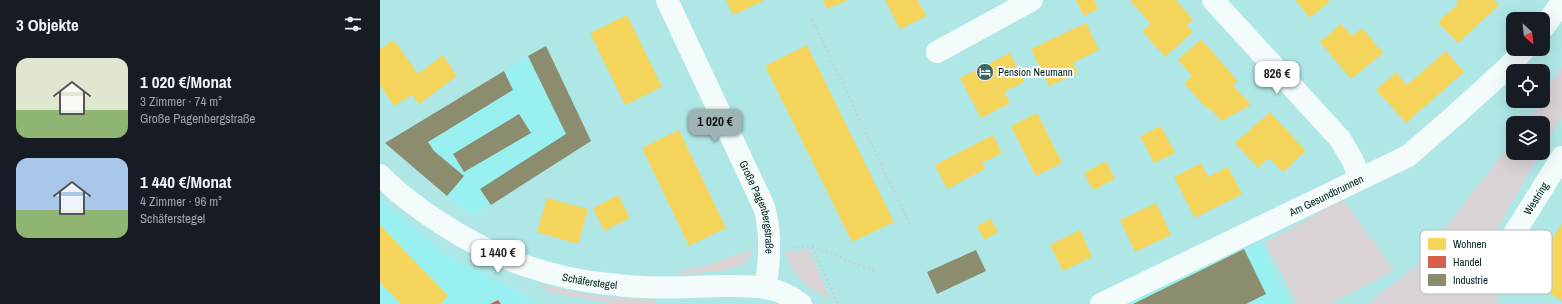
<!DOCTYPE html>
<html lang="de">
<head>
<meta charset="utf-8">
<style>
  :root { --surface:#171b24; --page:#242831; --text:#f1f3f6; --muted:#9ea1a6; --accent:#a0b3b5 }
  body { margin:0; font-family:"Archivo Narrow",sans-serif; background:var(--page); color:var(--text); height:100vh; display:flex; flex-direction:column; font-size:15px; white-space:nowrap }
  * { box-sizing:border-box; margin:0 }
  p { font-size:13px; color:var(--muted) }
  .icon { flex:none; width:22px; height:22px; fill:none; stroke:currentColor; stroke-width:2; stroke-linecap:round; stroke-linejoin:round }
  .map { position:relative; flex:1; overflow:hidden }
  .side { display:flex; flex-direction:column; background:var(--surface); width:380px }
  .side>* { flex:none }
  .needle { width:26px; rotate:153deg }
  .buttons { position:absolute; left:1126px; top:12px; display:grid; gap:8px }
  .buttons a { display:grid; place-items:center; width:44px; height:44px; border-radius:8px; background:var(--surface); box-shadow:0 4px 16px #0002; font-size:20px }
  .price { position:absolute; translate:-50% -34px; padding:0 9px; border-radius:8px; background:#fff; color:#222; font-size:13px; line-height:26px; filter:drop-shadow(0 1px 2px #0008) }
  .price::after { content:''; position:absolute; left:50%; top:24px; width:12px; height:9px; margin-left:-6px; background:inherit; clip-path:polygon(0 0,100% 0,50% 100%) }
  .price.active { background:var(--accent); color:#111 }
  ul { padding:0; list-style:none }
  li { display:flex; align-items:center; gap:12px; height:100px; padding:0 16px }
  li span { display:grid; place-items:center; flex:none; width:112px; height:80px; border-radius:12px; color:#555 }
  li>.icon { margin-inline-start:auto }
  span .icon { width:48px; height:48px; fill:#fffc; stroke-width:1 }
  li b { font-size:17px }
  h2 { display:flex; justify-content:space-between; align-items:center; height:48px; padding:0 16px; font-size:17px }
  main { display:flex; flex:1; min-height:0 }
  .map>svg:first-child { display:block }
</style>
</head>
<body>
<main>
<section class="side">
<h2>3 Objekte<svg class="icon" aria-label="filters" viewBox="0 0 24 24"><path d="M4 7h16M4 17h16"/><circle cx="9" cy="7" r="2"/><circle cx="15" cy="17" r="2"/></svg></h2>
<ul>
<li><span style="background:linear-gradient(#dfe7d0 65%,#8fb573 0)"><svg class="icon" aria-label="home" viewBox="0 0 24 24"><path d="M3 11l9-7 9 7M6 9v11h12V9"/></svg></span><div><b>1 020 €/Monat</b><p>3 Zimmer · 74 m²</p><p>Große Pagenbergstraße</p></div></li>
<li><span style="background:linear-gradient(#a9c7e8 65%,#8fb573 0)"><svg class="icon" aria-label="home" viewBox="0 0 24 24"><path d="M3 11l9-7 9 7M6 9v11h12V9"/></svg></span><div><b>1 440 €/Monat</b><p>4 Zimmer · 96 m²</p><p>Schäferstegel</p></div></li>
</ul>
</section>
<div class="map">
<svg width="1182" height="304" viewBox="0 0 1182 304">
  <rect width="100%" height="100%" fill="#afe7e7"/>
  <g fill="#98f1f0">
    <path d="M166,46l45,95 -119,75 -87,-73z"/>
    <path d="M0,199l63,54 99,51h-162z"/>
    <path d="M880,242l30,62h-168z"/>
  </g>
  <g fill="#dad3d5">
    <path d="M1182,65v52l-19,30v-24h-17l15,-22h2v-4z"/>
    <path d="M1133,140v13h27l-61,108 21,43h-133l50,-39z"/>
    <path d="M963,199l51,71 -63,34h-33l-33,-61z"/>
    <path d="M373,249l-7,14 -19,7 -45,5 -2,-5 21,-3z"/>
    <path d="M428,250h1l21,48c-25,-9 -35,-21 -45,-46z"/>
    <path d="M157,283c38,10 77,17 117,16l2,1v4l-45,-1 -60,-10z"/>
  </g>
  <g fill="#f6d55c">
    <path d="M346,0h39l-32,15z"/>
    <path d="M443,0h25l-21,9z"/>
    <path d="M505,0h32l10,16 -27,13z"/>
    <path d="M696,0h18l4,9 -14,7z"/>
    <path d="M750,0h46l17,20 -6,5 6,7 -28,25 -23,-26 9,-7z"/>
    <path d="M915,0h36l-21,18z"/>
    <path d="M1076,0h38l5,5 -41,38 -20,-21 21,-19z"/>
    <path d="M247,15l35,72 -37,18 -35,-72z"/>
    <path d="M706,23l13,27 -26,13 5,10 -29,13 -18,-37z"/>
    <path d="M961,24l11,12 10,-8 21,25 -32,26 -31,-37z"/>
    <path d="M821,39l37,42 -5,4 18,20 -30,16 -12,-14 -2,2 -23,-26 8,-7 -14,-16z"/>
    <path d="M14,40l24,34 25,-19 14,21 -38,28 -7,-9 -18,11 -14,-21v-36z"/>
    <path d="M427,45l87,177 -42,20 -87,-176z"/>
    <path d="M1066,51l18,21 -58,51 -30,-33 20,-18 11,13z"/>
    <path d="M630,53l14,29 -20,10 6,11 -29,15 -21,-40z"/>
    <path d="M890,112l36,39 -23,21 -14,-14 -11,10 -23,-25z"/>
    <path d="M657,113l25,50 -26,13 -25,-50z"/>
    <path d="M781,126l14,27 -21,10 -14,-27z"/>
    <path d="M299,130l47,98 -37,18 -47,-98z"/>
    <path d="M613,135l9,18 -20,10 3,6 -38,20 -12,-24z"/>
    <path d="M726,161l9,18 -22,11 -9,-17z"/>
    <path d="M821,163l7,14 20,-10 14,27 -47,24 -21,-41z"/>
    <path d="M238,195l12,23 -26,13 -11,-23z"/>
    <path d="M167,198l41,11 -10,35 -41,-12z"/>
    <path d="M776,203l15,32 -36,17 -15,-32z"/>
    <path d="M611,219l7,13 -14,8 -7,-14z"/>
    <path d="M1182,223v78l-31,-19 5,-8 3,2 8,-13 -7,-5z"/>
    <path d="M0,225l68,71 -8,8h-39l-21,-22z"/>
    <path d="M700,230l12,27 -29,14 -13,-26z"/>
  </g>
  <path fill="#d6604d" d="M118,300l3,4h-11z"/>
  <g fill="#8c8c6e">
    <path d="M166,46l45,95 -100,64 -11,-16 86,-55 -38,-78z"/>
    <path d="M124,71l9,19 -85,52 6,9 30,25 -17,20 -62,-53z"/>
    <path d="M139,114l12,19 -67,39 -11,-18z"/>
    <path d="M864,249l22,45 -20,10h-113z"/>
    <path d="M596,250l10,21 -49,23 -10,-22z"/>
  </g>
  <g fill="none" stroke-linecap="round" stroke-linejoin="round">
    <g stroke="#c2d3d3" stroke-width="2.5" stroke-dasharray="2 3" stroke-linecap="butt">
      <path d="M432,19l98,206"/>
      <path d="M432,247l26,57"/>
      <path d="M412,248l20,-2 63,25"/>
    </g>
    <g stroke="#f3fbfb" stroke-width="22">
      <path id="s1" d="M287,0l97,207c8,27 6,54 1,81"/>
      <path d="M833,0l127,139 12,20 8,20"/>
      <path d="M1163,28l19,-26"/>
      <path d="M557,52l95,-52"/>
      <path id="s2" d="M1130,240l52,-83"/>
      <path id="s3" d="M721,304l307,-148 45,-39 52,-47 20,-21"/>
    </g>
    <path stroke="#f3fbfb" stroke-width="22" id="s4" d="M0,175c18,19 39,34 62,49 56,36 108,55 175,61 34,4 69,2 103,1 15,0 30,-1 45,2 12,2 26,8 36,16"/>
  </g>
  <defs>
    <symbol id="hotel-disc" viewBox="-11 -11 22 22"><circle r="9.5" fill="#3d6565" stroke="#fff"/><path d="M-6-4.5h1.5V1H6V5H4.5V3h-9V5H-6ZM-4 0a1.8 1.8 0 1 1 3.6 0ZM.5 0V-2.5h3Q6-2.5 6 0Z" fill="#fff"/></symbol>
  </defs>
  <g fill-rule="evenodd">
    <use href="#hotel-disc" x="595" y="62" width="20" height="20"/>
  </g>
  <g text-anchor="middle" stroke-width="4" stroke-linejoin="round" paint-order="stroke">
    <g font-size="11" fill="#001f1f" stroke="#fff" text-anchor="start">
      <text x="618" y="76">Pension Neumann</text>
    </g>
    <g font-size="11" fill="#001f1f" stroke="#fff">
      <text dy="4" stroke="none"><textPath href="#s3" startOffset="250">Am Gesundbrunnen</textPath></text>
      <text dy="4" stroke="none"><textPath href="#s2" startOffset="49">Westring</textPath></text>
      <text dy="4" stroke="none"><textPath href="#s1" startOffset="227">Große Pagenbergstraße</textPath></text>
      <text dy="4" stroke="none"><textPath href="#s4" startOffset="239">Schäferstegel</textPath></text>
    </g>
  </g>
  <rect x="1040" y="230" width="132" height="64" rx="6" fill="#fff" stroke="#b2bcbc" stroke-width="1"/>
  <rect x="1048" y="238" width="18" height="12" fill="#f6d55c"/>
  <rect x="1048" y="256" width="18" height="12" fill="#d6604d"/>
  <rect x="1048" y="274" width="18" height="12" fill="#8c8c6e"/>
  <g font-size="11" fill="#001f1f">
    <text x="1073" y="248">Wohnen</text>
    <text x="1073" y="266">Handel</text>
    <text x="1073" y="284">Industrie</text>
  </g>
</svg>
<div class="buttons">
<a><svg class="needle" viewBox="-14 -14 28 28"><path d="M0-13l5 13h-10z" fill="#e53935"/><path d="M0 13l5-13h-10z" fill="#9ea1a6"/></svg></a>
<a><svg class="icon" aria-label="locate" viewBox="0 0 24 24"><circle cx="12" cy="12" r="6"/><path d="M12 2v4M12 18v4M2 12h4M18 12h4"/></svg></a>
<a><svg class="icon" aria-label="layers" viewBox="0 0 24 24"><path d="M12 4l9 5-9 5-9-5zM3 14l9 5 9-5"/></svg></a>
</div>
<b class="price" style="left:897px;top:95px">826 €</b>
<b class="price active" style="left:335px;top:143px">1 020 €</b>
<b class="price" style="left:118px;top:274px">1 440 €</b>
</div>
</main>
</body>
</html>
